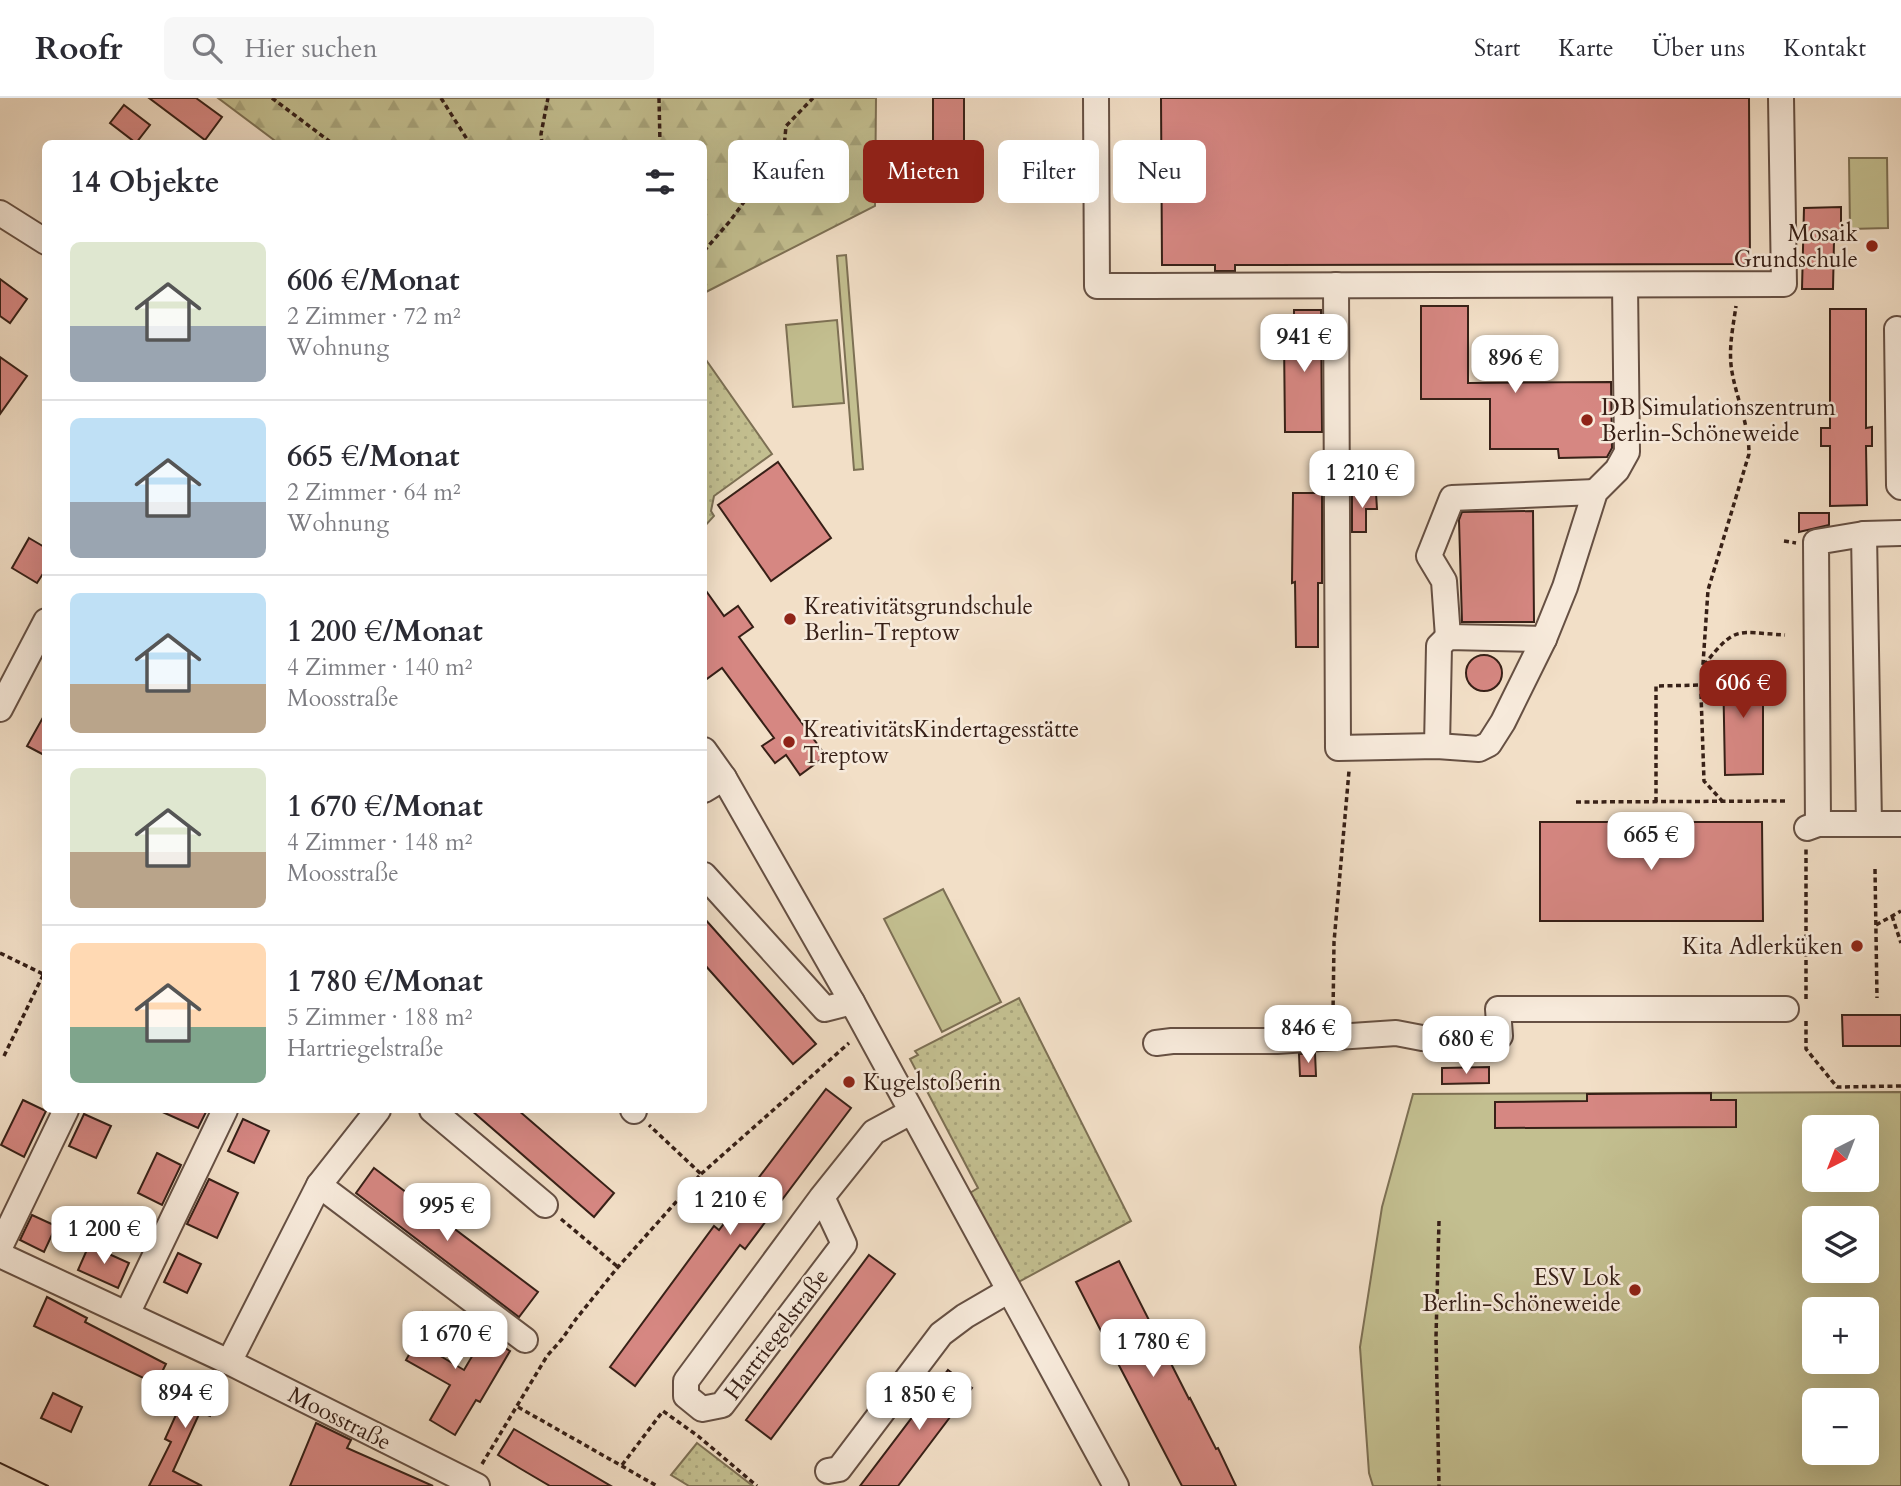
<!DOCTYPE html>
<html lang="de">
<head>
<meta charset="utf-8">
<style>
  :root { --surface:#fff; --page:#f7f7f7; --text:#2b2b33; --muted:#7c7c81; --line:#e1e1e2; --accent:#8f2418 }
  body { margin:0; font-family:Cardo,serif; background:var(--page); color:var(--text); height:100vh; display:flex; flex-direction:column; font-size:26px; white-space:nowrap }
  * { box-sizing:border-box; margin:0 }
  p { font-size:23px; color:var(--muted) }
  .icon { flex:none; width:38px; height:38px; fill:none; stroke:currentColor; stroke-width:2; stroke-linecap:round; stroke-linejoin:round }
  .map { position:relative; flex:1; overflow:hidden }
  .drawer { position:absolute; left:42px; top:42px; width:665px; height:973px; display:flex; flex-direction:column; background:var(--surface); border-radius:10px; box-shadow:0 7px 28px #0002 }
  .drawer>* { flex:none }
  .top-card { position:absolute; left:728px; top:42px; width:665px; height:63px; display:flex; gap:14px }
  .needle { width:46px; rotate:222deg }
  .controls { position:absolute; left:1802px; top:1017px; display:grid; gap:14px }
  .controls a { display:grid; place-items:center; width:77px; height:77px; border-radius:10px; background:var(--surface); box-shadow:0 7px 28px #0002; font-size:35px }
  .price { position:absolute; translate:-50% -60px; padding:0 16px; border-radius:14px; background:#fff; color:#222; font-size:23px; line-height:46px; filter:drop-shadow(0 2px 4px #0008) }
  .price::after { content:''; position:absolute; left:50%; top:42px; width:21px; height:16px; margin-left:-10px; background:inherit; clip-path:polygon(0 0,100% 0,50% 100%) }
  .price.current { background:var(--accent); color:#fff }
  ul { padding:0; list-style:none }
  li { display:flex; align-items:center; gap:21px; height:175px; padding:0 28px }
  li+li { border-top:2px solid var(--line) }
  li span { display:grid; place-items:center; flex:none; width:196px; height:140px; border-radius:10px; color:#555 }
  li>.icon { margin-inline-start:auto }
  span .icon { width:84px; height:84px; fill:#fffc; stroke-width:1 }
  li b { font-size:30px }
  h2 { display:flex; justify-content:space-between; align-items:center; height:84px; padding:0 28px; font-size:30px }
  .chip { padding:0 24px; border-radius:10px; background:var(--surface); box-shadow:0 7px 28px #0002; font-size:24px; line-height:63px }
  .chip.current { background:var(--accent); color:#fff }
  header { display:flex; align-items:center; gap:42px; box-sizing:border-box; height:98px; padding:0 35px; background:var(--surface); border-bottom:2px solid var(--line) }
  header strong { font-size:33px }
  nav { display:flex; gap:38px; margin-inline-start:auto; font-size:24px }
  .search { width:490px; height:63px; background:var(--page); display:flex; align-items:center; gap:18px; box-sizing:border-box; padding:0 24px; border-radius:10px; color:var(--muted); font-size:26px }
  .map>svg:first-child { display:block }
</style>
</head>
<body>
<header>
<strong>Roofr</strong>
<div class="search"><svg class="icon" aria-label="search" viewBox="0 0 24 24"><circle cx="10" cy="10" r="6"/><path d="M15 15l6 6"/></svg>Hier suchen</div>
<nav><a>Start</a><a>Karte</a><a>Über uns</a><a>Kontakt</a></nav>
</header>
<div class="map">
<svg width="1901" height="1388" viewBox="0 0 1901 1388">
  <defs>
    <pattern id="green-dots" width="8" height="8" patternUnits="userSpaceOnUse" patternTransform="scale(1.75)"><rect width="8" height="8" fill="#c3bf90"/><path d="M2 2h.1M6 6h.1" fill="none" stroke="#a8a47b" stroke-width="1.8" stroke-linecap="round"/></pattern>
    <pattern id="forest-firs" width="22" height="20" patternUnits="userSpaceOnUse" patternTransform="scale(1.75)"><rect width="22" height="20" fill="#c3bf90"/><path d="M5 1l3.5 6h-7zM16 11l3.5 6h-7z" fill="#a8a47b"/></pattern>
  </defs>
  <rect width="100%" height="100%" fill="#f2dfc7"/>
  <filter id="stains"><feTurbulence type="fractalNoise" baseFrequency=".00286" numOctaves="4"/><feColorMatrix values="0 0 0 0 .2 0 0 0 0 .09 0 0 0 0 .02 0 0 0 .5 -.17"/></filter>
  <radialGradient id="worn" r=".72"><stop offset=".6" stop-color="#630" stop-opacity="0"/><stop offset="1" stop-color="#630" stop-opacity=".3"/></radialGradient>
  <g fill="url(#green-dots)" stroke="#7d7054" stroke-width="2">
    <path d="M704,259l68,97 -58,42 -3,15 3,5 -10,11z"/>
    <path d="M1019,900l112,223 -118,64 -48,-89 13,-8 -68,-129 8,-4 -3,-4z"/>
    <path d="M697,1345l56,43h-64l-18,-11z"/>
  </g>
  <path fill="url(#forest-firs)" stroke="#7d7054" stroke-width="2" d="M218,0h658l-1,108 -171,87v-149l-426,-1z"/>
  <g fill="#c3bf90" stroke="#7d7054" stroke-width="2" fill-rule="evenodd">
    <path d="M1849,60h38l1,70 -38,1z"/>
    <path d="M846,157l17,214 -9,1 -17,-214z"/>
    <path d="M837,222l7,83 -51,4 -7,-82z"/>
    <path d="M943,791l58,113 -59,30 -58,-113z"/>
    <path d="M1901,994v394h-528l-4,-13 -9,-126 22,-140 31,-113zM1815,1029h52v53h-52zM1815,1120h52v52h-52zM1815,1211h52v53h-52zM1815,1302h52v52h-52z"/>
  </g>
  <g fill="#d68782" stroke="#372017" stroke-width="2">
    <path d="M149,0h47l26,19 -17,23z"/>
    <path d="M933,0h31v86l-31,1z"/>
    <path d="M1161,0h588l1,166 -515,1v6h-20v-6h-53z"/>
    <path d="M124,7l26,20 -14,18 -26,-20z"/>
    <path d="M1841,109v34h-7l-1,48h-31l2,-81z"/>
    <path d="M0,181l27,20 -17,24 -10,-7z"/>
    <path d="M1421,208h47v77l143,-1 1,66 -5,9 -48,1 -1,-9h-68v-50h-69z"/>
    <path d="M1830,211h36v119l6,-1v19h-6l1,59 -37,1v-60h-9v-18h9z"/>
    <path d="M1294,212h27l1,122h-37l-1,-92h10z"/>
    <path d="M0,259l27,19 -27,38z"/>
    <path d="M778,364l53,76 -60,43 -53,-76z"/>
    <path d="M1293,395h29v90h-4v64h-22l-1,-65 -3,1z"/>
    <path d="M1352,395h24l1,16h-11v23h-14z"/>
    <path d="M1533,413l1,111h-72l-3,-102 3,-8z"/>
    <path d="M1799,415h30v12l-30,7z"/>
    <path d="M29,440l17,10v21l-9,14 -25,-15z"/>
    <path d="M704,490l20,28 14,-10 15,21 -14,10 87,119 -26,19 -14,-20 -11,8 -13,-17 12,-8 -52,-70 -18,13z"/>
    <circle cx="1484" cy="575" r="18"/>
    <path d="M1763,568v108l-38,1 -2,-108z"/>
    <path d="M46,614v44l-19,-10z"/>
    <path d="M1540,724h222l1,99h-223z"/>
    <path d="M704,820l112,126 -23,20 -89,-100z"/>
    <path d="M1842,917h59v31h-58z"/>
    <path d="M1315,955l1,23h-16l-1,-22z"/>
    <path d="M1489,969v16l-47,1v-16z"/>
    <path d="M826,991l25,19 -106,141 -5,-4 -105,141 -25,-19 104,-141 5,4z"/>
    <path d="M1711,995v7h25v27l-241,1v-26l92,-1v-7z"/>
    <path d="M23,1002l23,11 -22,46 -23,-12z"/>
    <path d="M158,1012h49l-9,18z"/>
    <path d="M471,1012h47l96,83 -20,24z"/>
    <path d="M84,1016l27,12 -15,32 -27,-12z"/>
    <path d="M243,1021l26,12 -15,32 -26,-12z"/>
    <path d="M157,1055l24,12 -19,40 -24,-12z"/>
    <path d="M374,1070l164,124 -19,25 -163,-124z"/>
    <path d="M209,1081l29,14 -21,45 -30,-14z"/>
    <path d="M32,1117l24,11 -12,26 -24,-12z"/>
    <path d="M89,1147l40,18 -11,25 -40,-18z"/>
    <path d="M178,1155l23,11 -14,29 -23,-11z"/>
    <path d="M869,1157l26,19 -124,165 -25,-19z"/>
    <path d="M1119,1163l70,138 1,-1 26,51 2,-1 18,38h-54l-82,-157 -24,-47z"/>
    <path d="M47,1199l40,21 -2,4 81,42 -10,20 -122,-58z"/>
    <path d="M423,1214l29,17 -15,25 27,16 20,-34 26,15 -30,51 -4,-2 -21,35 -25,-15 20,-35 -44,-25 9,-16 -4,-2 5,-9 -4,-2z"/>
    <path d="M948,1272l24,18 -74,98h-38z"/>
    <path d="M194,1277l29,14 -13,27 -10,-4 -27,59 29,15h-53l22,-44 -6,-3z"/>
    <path d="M53,1295l29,14 -11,25 -30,-14z"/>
    <path d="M316,1325l35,17 -4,8 86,38h-143z"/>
    <path d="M514,1331l97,57h-61l-29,-17 -23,-14z"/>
  </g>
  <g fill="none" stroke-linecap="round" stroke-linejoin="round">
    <defs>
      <g id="minor">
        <path d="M1096,0l1,188h52l635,-2 -3,-186"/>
        <path d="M0,115l46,29"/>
        <path d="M1336,187l2,463 99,-2 42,3 10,-5 14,-22 41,-83 21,-52 30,-95 22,-22 10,-18 -2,-167"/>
        <path d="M1897,231l2,156 2,2"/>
        <path d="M1864,436l5,290"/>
        <path d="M1448,539l-4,-56 -15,-25 23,-58 143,-6"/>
        <path d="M0,611l46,-88"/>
        <path d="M1437,648l2,-100 9,-9 96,2"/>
        <path d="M704,652l20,28 128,224 264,484"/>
        <path d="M704,692l20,-12"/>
        <path d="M1818,726l-2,-282 48,-8 37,-1"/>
        <path d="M1807,730l11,-4h83"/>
        <path d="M704,777l121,134 27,-7"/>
        <path d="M1156,945l16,-2h105l119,-8 26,5 78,-2 -2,-27h288"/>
        <path d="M432,1012l113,95"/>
        <path d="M633,1012l1,1"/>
        <path d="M319,1087l206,155"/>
        <path d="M822,1099l22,47 -122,161 -20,4 -16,-13v-15l136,-184 52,-65 37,-20"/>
        <path d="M0,1149l66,-137"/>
        <path d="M0,1157l229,107 248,124"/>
        <path d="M127,1216l98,-204"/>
        <path d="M229,1264l90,-177 59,-75"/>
        <path d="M828,1373l11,-2 102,-135 24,-18 43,-25"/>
      </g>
    </defs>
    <use href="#minor" stroke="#665043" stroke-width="28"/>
    <g stroke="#372017" stroke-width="3.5" stroke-dasharray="5 3.5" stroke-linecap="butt">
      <path d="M272,0l61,46"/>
      <path d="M441,0l29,46"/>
      <path d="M659,0l1,46"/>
      <path d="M542,46l-1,-10 7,-36"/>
      <path d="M704,153l26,-30 54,-73 2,-22 27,-28"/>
      <path d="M704,403v3"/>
      <path d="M1784,443l12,2"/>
      <path d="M1704,567c32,-40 31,-33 81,-30"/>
      <path d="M1576,704l209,-1"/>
      <path d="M1656,704v-116l46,-1"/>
      <path d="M1723,704l-19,-21 -3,-87 7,-104 41,-136c0,-29 -12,-54 -17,-82 -4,-22 1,-45 4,-66"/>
      <path d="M1875,771l2,129"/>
      <path d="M1892,818l9,27"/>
      <path d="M1876,827l25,-14"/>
      <path d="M0,855l43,21"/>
      <path d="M1806,901v-150"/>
      <path d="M1333,916l1,-72 15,-171"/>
      <path d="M1806,923v28l31,38 64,-1"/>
      <path d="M4,958l42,-87"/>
      <path d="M701,1076l148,-131"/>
      <path d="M561,1121l57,48"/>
      <path d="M1439,1123l-3,116 3,149"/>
      <path d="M518,1309l139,79"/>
      <path d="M482,1366l65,-108 15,-17 14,-20 42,-52 83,-93 -52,-49"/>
      <path d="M622,1367l41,-54 35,25 59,50"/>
    </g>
    <use href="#minor" stroke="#f7eadb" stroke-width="24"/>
    <path stroke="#372017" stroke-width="2" d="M0,1365l48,23"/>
  </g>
  <g fill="#8f2418" stroke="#f7eadb" stroke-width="2.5">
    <circle cx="1872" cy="148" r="7"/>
    <circle cx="1587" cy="322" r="7"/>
    <circle cx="790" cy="521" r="7"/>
    <circle cx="789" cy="644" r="7"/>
    <circle cx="1857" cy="848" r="7"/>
    <circle cx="849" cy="984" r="7"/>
    <circle cx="1635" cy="1192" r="7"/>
  </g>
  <g text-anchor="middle" stroke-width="5" stroke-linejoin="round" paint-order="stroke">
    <g font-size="23" fill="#372017" stroke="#f7eadb" text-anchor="start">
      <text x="1858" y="143" text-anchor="end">Mosaik<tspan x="1858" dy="26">Grundschule</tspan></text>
      <text x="1601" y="317">DB Simulationszentrum<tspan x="1601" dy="26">Berlin-Schöneweide</tspan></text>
      <text x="804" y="516">Kreativitätsgrundschule<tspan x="804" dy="26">Berlin-Treptow</tspan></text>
      <text x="803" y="639">KreativitätsKindertagesstätte<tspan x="803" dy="26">Treptow</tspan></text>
      <text x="1843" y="856" text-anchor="end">Kita Adlerküken</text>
      <text x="863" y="992">Kugelstoßerin</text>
      <text x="1621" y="1187" text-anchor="end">ESV Lok<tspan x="1621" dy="26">Berlin-Schöneweide</tspan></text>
    </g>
    <g font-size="23" fill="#372017" stroke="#f7eadb">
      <text transform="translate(776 1236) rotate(-53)" y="8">Hartriegelstraße</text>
      <text transform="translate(340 1320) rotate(27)" y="8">Moosstraße</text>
    </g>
  </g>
  <rect width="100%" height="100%" filter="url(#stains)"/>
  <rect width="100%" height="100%" fill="url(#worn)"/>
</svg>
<div class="controls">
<a><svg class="needle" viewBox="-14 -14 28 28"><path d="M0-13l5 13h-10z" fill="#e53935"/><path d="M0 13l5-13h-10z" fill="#7c7c81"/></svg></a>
<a><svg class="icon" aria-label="layers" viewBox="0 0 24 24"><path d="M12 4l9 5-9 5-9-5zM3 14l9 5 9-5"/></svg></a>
<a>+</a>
<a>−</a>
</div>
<b class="price" style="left:1304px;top:276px">941 €</b>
<b class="price" style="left:1515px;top:297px">896 €</b>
<b class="price" style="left:1362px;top:412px">1 210 €</b>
<b class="price current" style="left:1743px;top:622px">606 €</b>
<b class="price" style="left:1651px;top:774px">665 €</b>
<b class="price" style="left:1308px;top:967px">846 €</b>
<b class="price" style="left:1466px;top:978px">680 €</b>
<b class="price" style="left:730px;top:1139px">1 210 €</b>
<b class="price" style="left:447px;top:1145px">995 €</b>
<b class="price" style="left:104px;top:1168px">1 200 €</b>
<b class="price" style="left:455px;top:1273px">1 670 €</b>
<b class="price" style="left:1153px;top:1281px">1 780 €</b>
<b class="price" style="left:185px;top:1332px">894 €</b>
<b class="price" style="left:919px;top:1334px">1 850 €</b>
<div class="top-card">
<a class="chip">Kaufen</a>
<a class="chip current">Mieten</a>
<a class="chip">Filter</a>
<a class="chip">Neu</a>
</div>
<section class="drawer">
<h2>14 Objekte<svg class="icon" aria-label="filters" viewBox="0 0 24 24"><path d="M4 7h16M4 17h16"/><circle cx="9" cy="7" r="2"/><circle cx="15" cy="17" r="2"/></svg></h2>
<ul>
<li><span style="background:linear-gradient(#dfe7d0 60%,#9aa5b1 0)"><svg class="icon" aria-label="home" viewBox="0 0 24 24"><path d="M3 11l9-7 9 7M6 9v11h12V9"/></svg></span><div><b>606 €/Monat</b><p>2 Zimmer · 72 m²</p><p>Wohnung</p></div></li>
<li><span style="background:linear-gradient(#bfe0f5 60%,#9aa5b1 0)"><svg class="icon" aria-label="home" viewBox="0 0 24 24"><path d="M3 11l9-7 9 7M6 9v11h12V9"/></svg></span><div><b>665 €/Monat</b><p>2 Zimmer · 64 m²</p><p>Wohnung</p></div></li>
<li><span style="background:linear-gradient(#bfe0f5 65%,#b9a48a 0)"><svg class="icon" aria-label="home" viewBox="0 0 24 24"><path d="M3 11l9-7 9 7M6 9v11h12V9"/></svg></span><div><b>1 200 €/Monat</b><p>4 Zimmer · 140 m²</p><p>Moosstraße</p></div></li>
<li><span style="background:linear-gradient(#dfe7d0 60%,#b9a48a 0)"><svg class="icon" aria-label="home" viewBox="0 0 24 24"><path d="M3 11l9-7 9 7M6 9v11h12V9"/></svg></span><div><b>1 670 €/Monat</b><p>4 Zimmer · 148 m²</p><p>Moosstraße</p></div></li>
<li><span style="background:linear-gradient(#ffd9b3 60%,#7fa58c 0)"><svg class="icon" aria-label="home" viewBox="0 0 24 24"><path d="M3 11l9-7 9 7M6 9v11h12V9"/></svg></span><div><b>1 780 €/Monat</b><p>5 Zimmer · 188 m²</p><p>Hartriegelstraße</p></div></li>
</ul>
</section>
</div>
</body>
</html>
